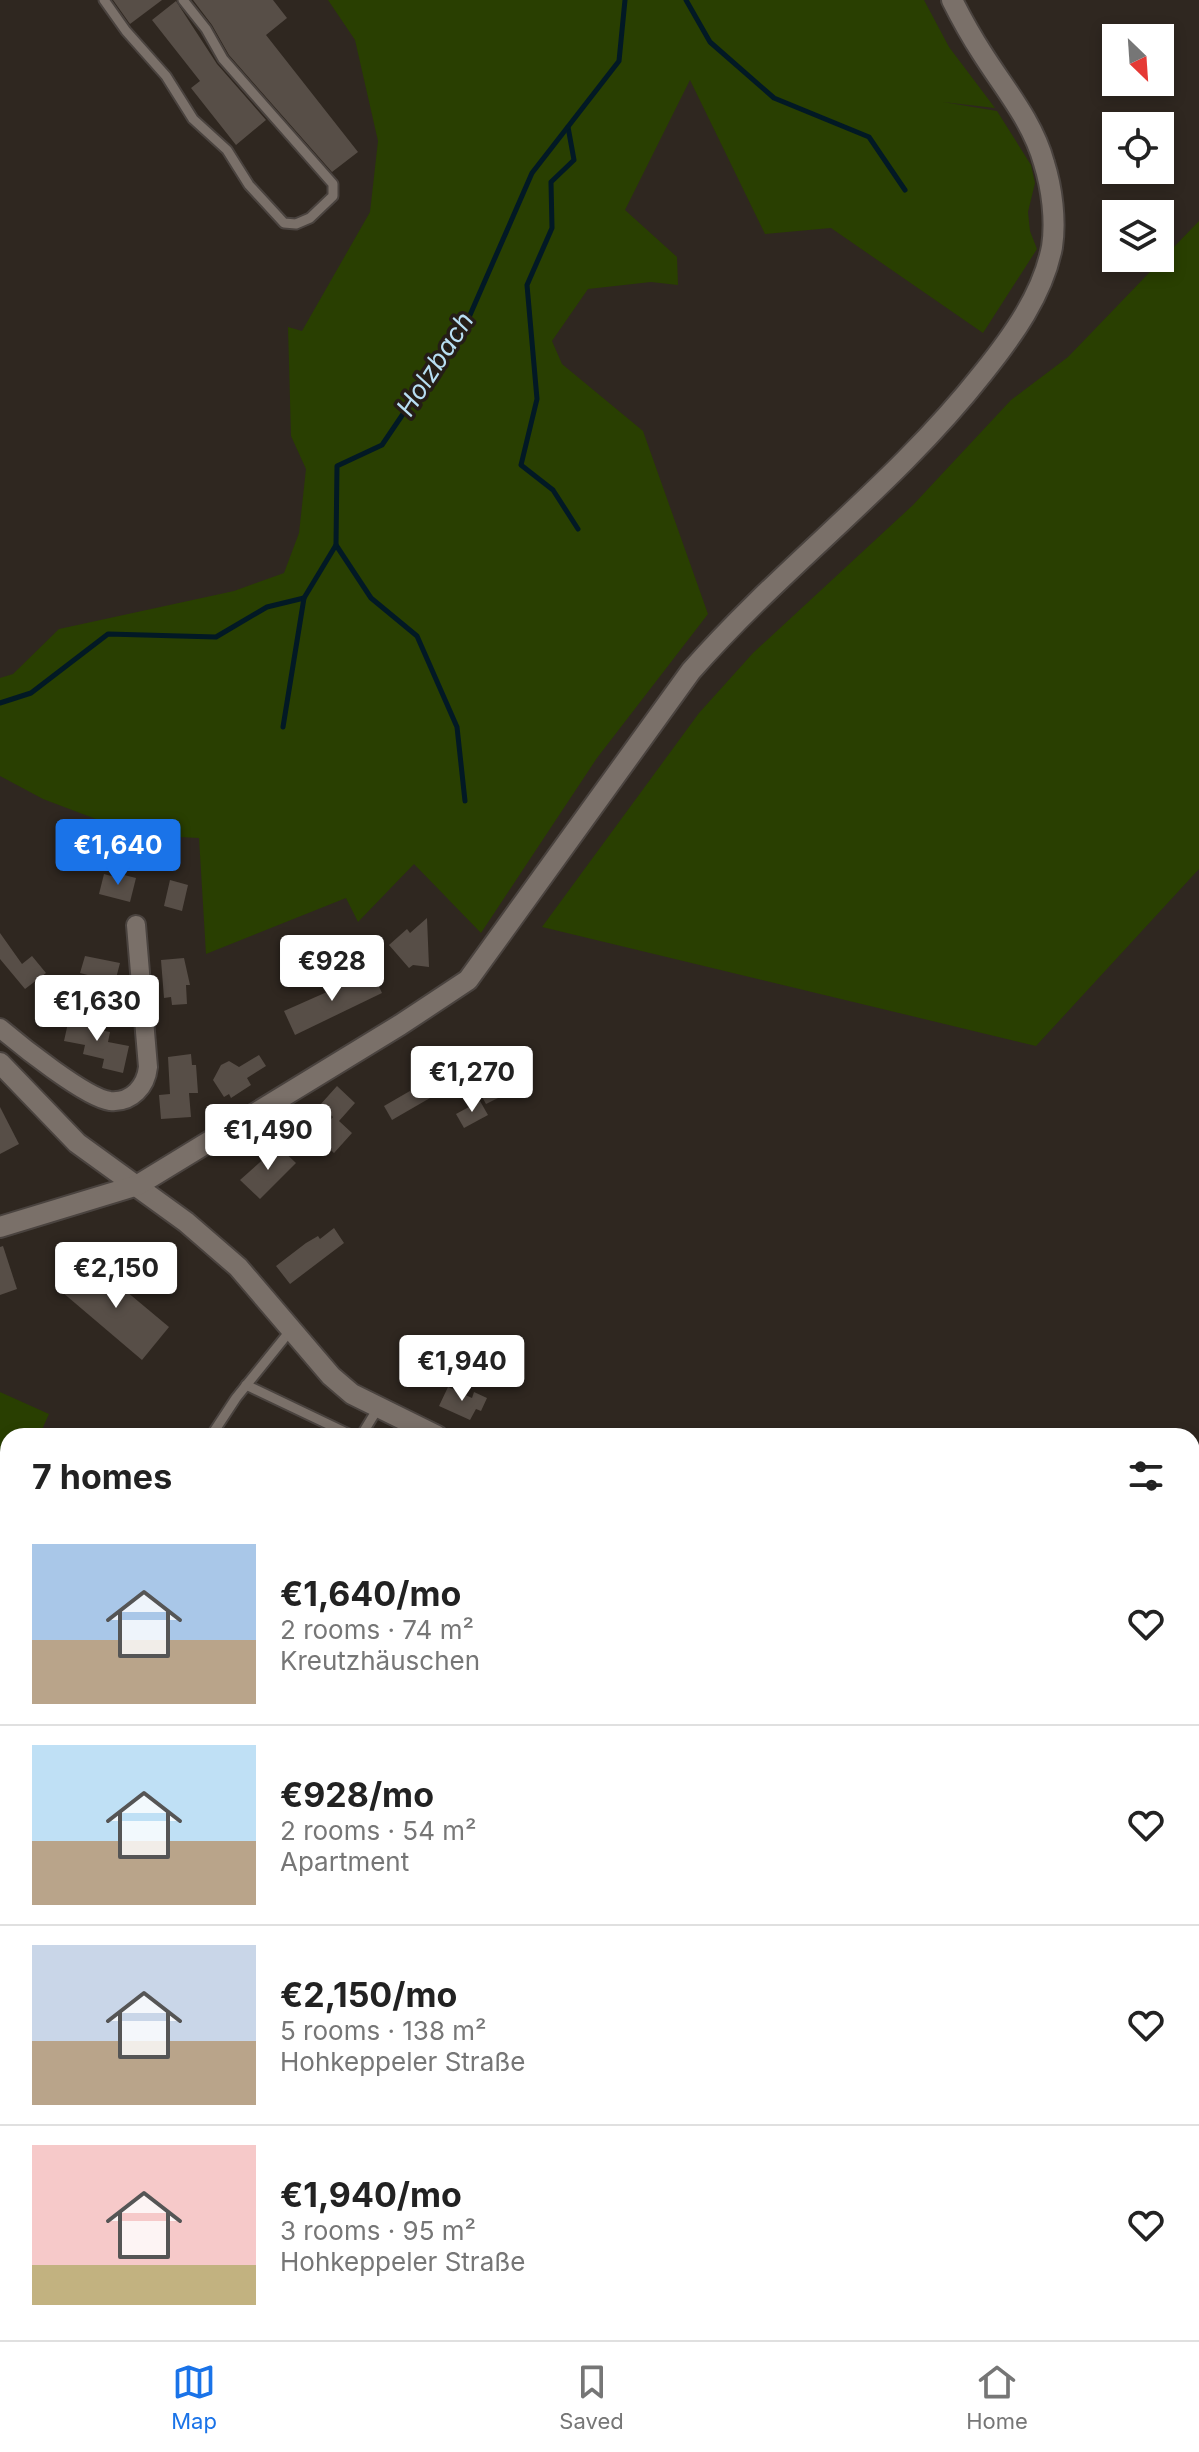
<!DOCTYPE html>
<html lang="en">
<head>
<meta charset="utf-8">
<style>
  :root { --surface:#fff; --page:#f2f2f2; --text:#222; --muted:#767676; --line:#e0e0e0; --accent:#1a73e8 }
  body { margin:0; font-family:Inter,sans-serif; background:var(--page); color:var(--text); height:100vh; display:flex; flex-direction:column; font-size:30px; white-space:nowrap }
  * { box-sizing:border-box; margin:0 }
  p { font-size:26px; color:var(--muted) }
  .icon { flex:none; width:44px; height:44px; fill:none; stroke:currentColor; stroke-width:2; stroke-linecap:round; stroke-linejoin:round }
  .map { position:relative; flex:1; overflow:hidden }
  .side { position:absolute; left:0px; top:1428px; width:1200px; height:912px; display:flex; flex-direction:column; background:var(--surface); border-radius:24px 24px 0 0; box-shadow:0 4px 12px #0003 }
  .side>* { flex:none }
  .needle { width:52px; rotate:155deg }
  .controls { position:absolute; left:1102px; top:24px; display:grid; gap:16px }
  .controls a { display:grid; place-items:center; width:72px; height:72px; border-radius:0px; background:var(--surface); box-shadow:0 4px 12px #0003; font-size:40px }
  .price { position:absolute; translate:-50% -68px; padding:0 18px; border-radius:8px; background:#fff; color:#222; font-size:26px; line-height:52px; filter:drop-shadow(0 2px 4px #0008) }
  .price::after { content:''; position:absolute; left:50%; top:48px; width:24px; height:18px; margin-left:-12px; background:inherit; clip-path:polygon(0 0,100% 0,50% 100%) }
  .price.current { background:var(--accent); color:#fff }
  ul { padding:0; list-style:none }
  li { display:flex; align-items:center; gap:24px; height:200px; padding:0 32px }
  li+li { border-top:2px solid var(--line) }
  li span { display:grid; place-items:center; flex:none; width:224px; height:160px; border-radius:0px; color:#555 }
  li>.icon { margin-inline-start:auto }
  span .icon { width:96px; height:96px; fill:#fffc; stroke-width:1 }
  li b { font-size:34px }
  h2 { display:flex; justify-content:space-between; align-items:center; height:96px; padding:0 32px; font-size:34px }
  .tab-bar { display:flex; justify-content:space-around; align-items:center; height:112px; border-top:2px solid var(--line); background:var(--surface); font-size:22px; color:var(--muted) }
  .tab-bar a { display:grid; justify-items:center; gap:4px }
  .tab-bar .current { color:var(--accent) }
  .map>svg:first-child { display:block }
</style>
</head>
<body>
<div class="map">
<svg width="1199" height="2340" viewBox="0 0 1199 2340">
  <rect width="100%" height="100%" fill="#2f2720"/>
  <g fill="#293f01">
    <path d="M328,0h596l25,47 46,61 -52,-6 54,9 34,54 4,18 -7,29 2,19 7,18 -54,84 -152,-105 -66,6 -75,-154 -65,130 52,47 1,28 -27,-3 -63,7 -36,52 10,23 81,67 65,183 -111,144 -116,175 -67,-69 -56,58 -12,-24 -140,56 -7,-116 -61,-3 -95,-36 -43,-23v-98l13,-4 46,-45 175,-38 50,-18 15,-40 7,-64 -15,-33 -3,-109 14,4 68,-119 8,-71 -23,-101z"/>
    <path d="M1199,221v648l-163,177 -494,-119 157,-214 54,-60 160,-148 98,-105 57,-43z"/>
    <path d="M0,1392l49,22 -10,22h-31v124l-8,19z"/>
    <path d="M1199,1755v266l-7,-9v-252z"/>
    <path d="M8,2184v148h862l-3,8h-625l-18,-6 -72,6h-152v-152z"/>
  </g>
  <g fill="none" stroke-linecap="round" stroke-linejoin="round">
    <g stroke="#021925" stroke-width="5">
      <path d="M686,0l24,42 64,56 95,39 36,53"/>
      <path d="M568,127l6,33 -23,22 1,46 -25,57 10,114 -16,66 32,25 25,39"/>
      <path d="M336,545l35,53 46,38 40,91 8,74"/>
      <path d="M0,703l31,-10 77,-59 108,3 51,-30 37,-9"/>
      <path d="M283,727l21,-129 32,-53 1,-79 45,-21 88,-130 62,-142 87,-112 6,-61"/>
      <path d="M0,2330h8"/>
      <path d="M303,2332l7,4 8,-4"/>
      <path d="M418,2332l6,8"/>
      <path d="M461,2340h25"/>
      <path d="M571,2340l10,-8"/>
    </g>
  </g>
  <g fill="#574e47">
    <path d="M113,0h49l-32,24z"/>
    <path d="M193,0h80l14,18 -21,17 92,117 -26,20 -103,-117 -17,-30z"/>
    <path d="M176,1l41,63 49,56 -30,25 -45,-57 9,-7 -48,-61z"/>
    <path d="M116,873l20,5 -6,24 -31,-8 5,-20 11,3z"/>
    <path d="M170,880l18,5 -6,26 -18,-5z"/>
    <path d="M427,918l2,49 -16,-2 -4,3 -20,-23 18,-16 3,4z"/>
    <path d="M0,933l22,31 10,-8 14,17 -21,16 -25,-30z"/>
    <path d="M85,956l35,7 -7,27 -16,-4 2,-8 -19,-5z"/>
    <path d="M184,958l6,27h-4l1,19 -15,1 -1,-8 -7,1 -3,-38z"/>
    <path d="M372,972l10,21 -87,42 -11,-24z"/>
    <path d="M70,1014l21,5 -2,9 21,4 -2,10 21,4 -6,27 -21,-5 2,-9 -21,-5 2,-9 -21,-4z"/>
    <path d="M473,1047l25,51 -12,6 -16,-29 -16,9 -11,-20z"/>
    <path d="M191,1054l1,11h4l2,28h-9l2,24 -30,2 -2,-24 11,-1 -2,-37z"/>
    <path d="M259,1055l7,11 -19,12 4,7 -20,13 -2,-4 -5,3 -11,-17 8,-15 8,-4 10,6z"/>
    <path d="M422,1084l8,14 -38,22 -8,-14z"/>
    <path d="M337,1086l18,17 -16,18 13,12 -18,20 -18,-17 17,-19 -13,-12z"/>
    <path d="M480,1101l8,14 -24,13 -8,-14z"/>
    <path d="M0,1107l19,37 -19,10z"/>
    <path d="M278,1146l18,17 -36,36 -20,-19z"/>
    <path d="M334,1228l10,15 -54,41 -14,-18 30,-23 12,-7 2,3z"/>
    <path d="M3,1246l14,43 -17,6v-48z"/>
    <path d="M88,1263l14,8 67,56 -27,33 -80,-68z"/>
    <path d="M448,1387l24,11 2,-6 13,6 -6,13 -5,-2 -6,11 -31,-14z"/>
  </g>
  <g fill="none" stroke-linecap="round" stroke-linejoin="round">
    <defs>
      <g id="service">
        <path d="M104,0l22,31 40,45 27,43 34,31 22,35 35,38 12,1 14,-6 23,-22v-12l-110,-125 -17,-30 -23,-29"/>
        <path d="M246,1385l107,51"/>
        <path d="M211,1436l25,-38 54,-67"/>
        <path d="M361,1436l17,-28"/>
      </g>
      <g id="minor">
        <path d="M0,1028c20,17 86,70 110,73 22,2 36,-15 38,-34l-12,-142"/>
        <path d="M1192,1747l7,-4"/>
      </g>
      <g id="tertiary">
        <path d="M0,1063l77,80 109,79 52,45 93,109 21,18 85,42"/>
        <path d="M0,1227l138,-42 262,-160 68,-45 223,-309c93,-106 204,-186 292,-298 29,-36 60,-79 69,-126 4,-26 0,-59 -8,-84 -11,-41 -40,-75 -62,-110 -11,-17 -21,-35 -30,-53"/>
        <path d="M1192,2030l7,9"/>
      </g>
    </defs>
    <use href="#service" stroke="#4a433f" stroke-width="13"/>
    <use href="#minor" stroke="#4a433f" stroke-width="22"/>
    <use href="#tertiary" stroke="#4a433f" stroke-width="24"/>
    <use href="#service" stroke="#7a7069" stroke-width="9"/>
    <use href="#minor" stroke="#7a7069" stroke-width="18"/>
    <use href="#tertiary" stroke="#7a7069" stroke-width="20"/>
  </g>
  <g text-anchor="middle" stroke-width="7" stroke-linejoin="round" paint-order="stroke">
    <g font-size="26" font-style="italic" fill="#b7def2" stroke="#251d17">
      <text transform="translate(435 364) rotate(-57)" y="9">Holzbach</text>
    </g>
  </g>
</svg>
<div class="controls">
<a><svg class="needle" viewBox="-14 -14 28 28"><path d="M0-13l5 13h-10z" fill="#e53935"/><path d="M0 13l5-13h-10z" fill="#767676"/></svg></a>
<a><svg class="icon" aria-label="locate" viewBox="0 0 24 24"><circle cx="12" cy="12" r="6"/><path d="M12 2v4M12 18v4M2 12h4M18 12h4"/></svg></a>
<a><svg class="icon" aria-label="layers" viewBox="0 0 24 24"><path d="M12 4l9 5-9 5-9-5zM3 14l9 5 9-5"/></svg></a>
</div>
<b class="price current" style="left:118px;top:887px">€1,640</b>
<b class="price" style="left:332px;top:1003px">€928</b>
<b class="price" style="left:97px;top:1043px">€1,630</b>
<b class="price" style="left:472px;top:1114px">€1,270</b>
<b class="price" style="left:268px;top:1172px">€1,490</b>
<b class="price" style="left:116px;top:1310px">€2,150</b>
<b class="price" style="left:462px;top:1403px">€1,940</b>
<section class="side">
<h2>7 homes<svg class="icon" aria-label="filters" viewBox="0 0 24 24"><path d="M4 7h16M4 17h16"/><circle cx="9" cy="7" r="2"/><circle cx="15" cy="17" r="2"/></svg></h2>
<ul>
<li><span style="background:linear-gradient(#a9c7e8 60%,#b9a48a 0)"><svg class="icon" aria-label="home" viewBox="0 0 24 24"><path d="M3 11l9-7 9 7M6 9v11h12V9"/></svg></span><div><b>€1,640/mo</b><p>2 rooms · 74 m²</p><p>Kreutzhäuschen</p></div><svg class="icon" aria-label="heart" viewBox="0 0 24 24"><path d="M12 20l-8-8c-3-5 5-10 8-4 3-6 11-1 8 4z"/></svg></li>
<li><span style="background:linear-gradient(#bfe0f5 60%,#b9a48a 0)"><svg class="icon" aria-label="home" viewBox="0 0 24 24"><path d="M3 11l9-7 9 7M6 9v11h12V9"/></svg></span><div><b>€928/mo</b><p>2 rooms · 54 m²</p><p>Apartment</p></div><svg class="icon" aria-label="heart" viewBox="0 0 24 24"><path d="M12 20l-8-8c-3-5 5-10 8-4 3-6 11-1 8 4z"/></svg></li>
<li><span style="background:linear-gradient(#c9d6e8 60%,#b9a48a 0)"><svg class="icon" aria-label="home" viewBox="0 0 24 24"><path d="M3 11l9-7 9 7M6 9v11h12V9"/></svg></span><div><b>€2,150/mo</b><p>5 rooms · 138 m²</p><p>Hohkeppeler Straße</p></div><svg class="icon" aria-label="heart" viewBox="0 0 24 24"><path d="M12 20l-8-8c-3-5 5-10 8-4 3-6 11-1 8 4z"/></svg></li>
<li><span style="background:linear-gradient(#f6c9c9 75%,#c2b280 0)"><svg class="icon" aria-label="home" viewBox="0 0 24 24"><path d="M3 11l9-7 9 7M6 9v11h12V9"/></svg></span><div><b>€1,940/mo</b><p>3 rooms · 95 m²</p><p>Hohkeppeler Straße</p></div><svg class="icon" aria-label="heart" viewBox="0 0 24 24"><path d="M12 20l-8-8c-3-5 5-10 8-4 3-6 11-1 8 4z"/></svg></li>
</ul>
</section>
</div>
<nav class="tab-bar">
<a class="current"><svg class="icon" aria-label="map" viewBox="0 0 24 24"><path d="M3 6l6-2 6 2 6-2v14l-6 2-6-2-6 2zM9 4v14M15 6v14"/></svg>Map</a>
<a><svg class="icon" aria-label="saved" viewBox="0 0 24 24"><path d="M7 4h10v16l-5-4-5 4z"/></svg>Saved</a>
<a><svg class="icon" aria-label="home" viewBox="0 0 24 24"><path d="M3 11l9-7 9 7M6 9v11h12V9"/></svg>Home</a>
</nav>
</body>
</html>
